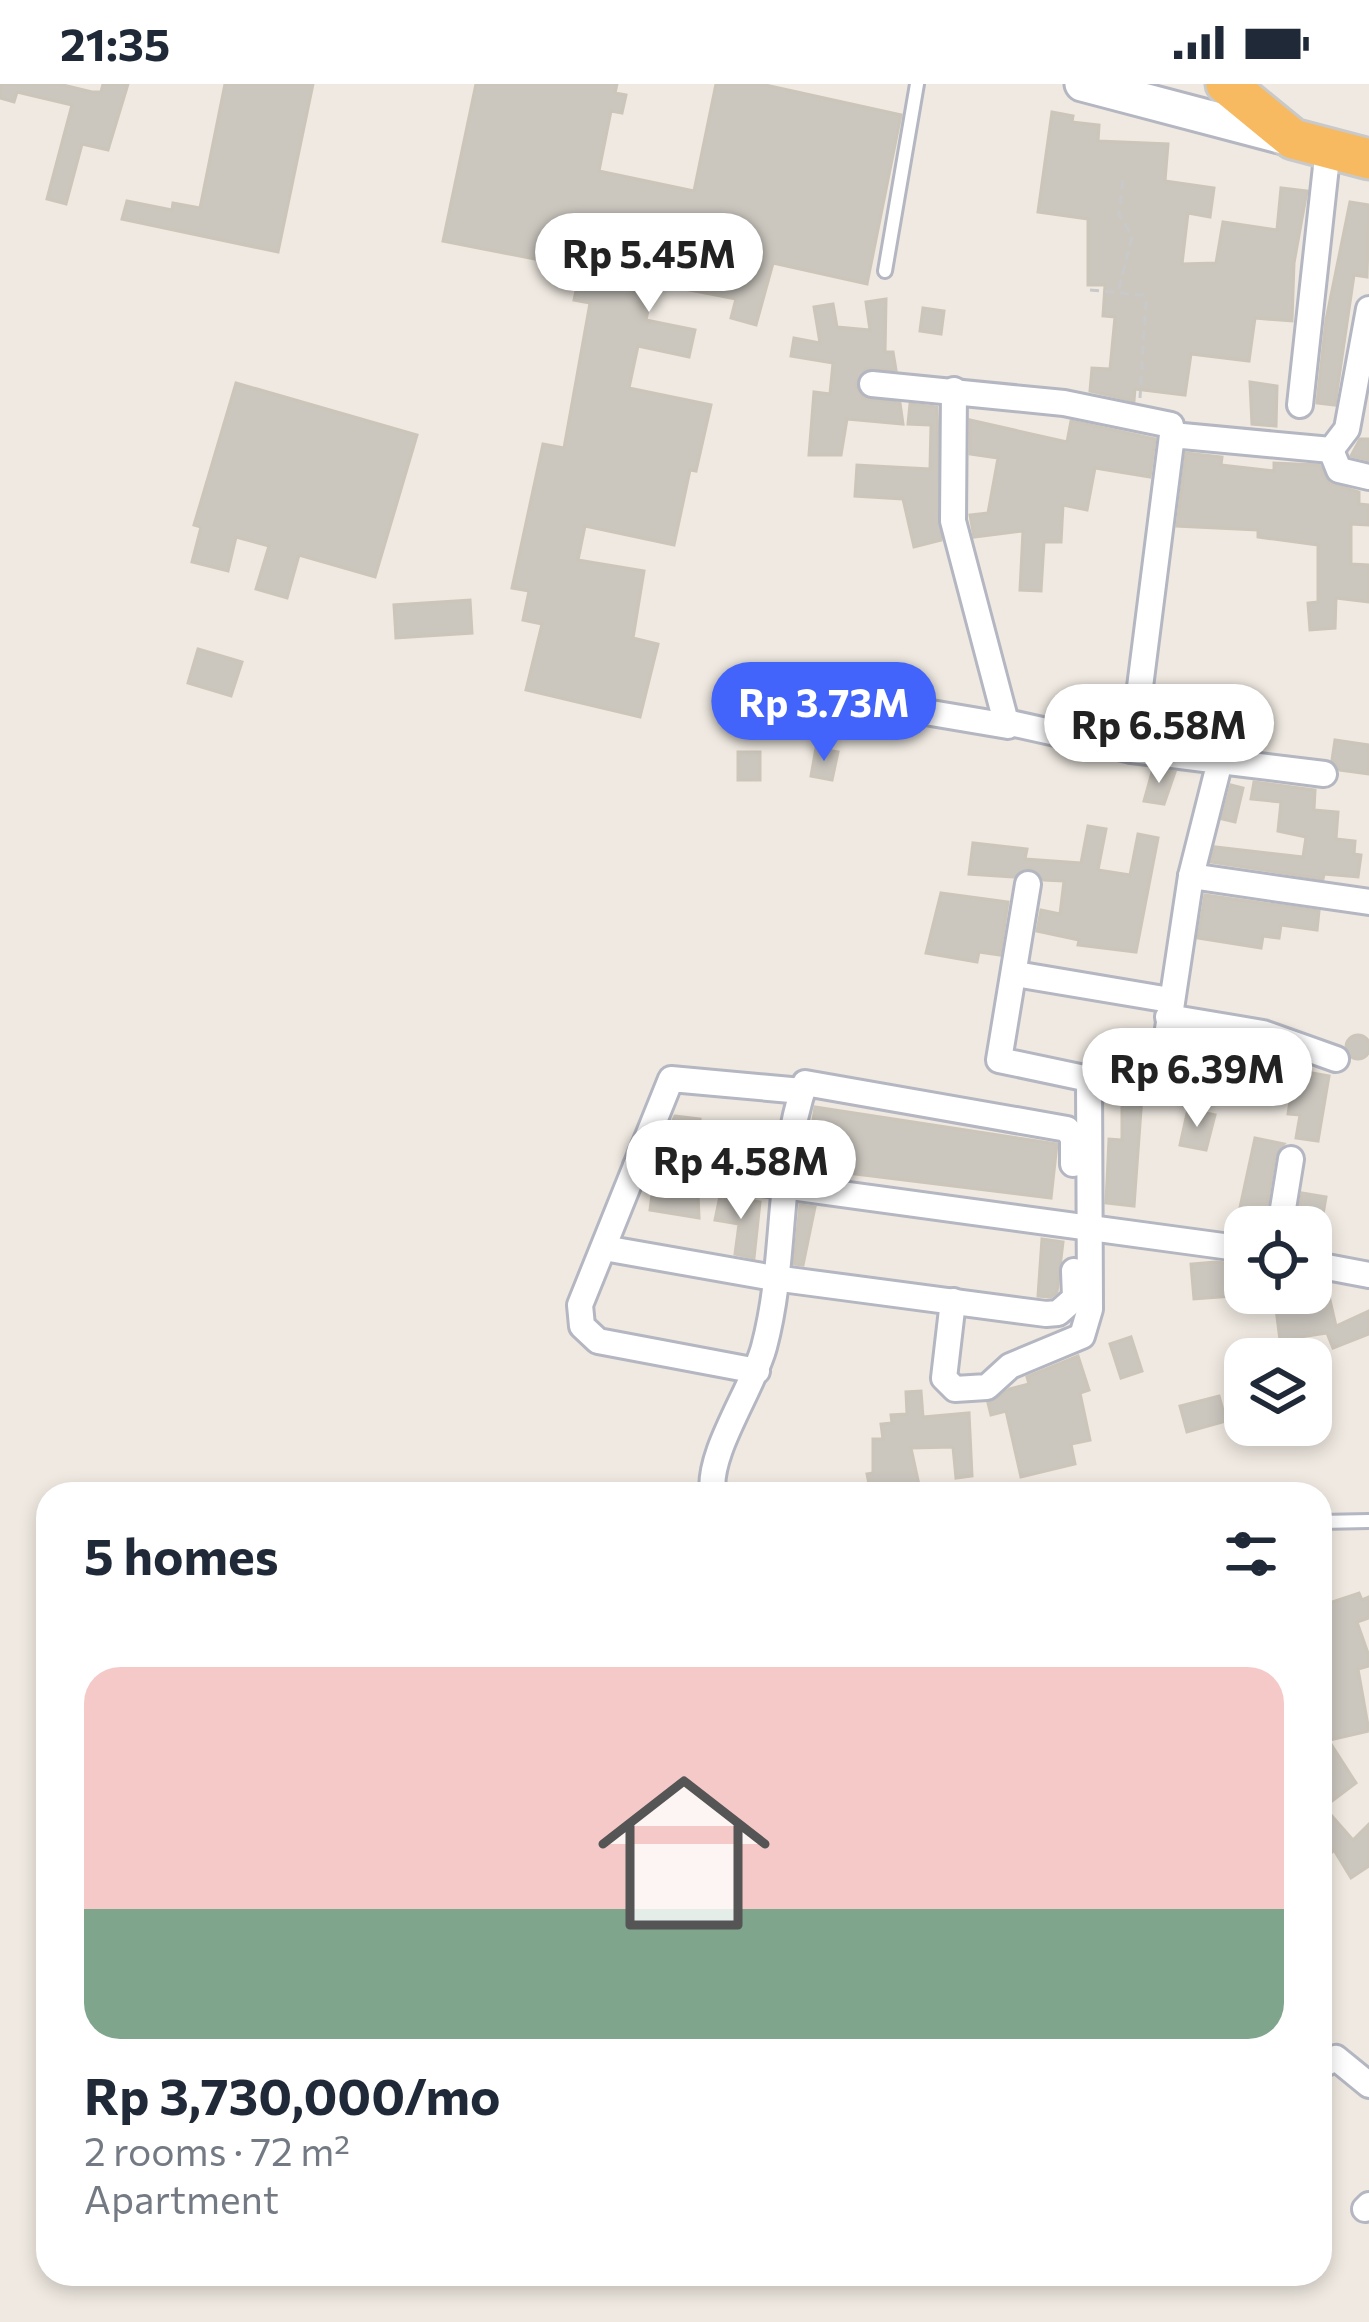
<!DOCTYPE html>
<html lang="en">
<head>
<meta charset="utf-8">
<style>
  :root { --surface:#fff; --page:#f2f2f3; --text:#1f2937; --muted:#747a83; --line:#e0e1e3; --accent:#4264fb }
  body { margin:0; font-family:Commissioner,sans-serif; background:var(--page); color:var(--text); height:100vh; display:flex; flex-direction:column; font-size:45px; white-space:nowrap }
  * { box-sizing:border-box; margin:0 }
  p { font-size:39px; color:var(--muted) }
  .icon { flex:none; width:66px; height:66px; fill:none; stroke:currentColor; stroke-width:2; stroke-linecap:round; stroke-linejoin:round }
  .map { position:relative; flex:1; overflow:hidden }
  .details { position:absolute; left:36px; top:1398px; width:1296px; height:804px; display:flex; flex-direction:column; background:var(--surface); border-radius:36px; box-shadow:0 6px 18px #0003 }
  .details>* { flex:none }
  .controls { position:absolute; left:1224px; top:1122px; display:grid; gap:24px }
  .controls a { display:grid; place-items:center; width:108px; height:108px; border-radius:24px; background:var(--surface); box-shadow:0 6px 18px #0003; font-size:60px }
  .price { position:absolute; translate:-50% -102px; padding:0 27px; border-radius:42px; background:#fff; color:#222; font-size:39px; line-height:78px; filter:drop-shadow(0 3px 6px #0008) }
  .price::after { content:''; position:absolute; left:50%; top:72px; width:36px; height:27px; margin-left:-18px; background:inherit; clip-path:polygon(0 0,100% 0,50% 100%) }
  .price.selected { background:var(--accent); color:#fff }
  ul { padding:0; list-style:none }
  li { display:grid; align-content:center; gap:24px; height:636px; padding:0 48px }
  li+li { border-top:3px solid var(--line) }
  li span { display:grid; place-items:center; height:372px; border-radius:36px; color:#555 }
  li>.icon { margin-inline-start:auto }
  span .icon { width:216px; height:216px; fill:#fffc; stroke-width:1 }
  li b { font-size:51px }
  h2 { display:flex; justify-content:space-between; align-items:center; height:144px; padding:0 48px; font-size:51px }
  .status { display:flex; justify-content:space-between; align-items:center; height:84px; padding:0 60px; background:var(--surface); direction:ltr }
  .status svg { height:33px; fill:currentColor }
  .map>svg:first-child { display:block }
</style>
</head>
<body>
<div class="status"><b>21:35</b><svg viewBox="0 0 49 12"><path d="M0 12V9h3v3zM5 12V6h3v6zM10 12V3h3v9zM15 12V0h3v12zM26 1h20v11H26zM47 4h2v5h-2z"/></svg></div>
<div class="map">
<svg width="1369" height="2238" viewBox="0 0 1369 2238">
  <rect width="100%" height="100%" fill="#efe9e1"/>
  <g fill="#cbc7bf" stroke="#cbc5ba" stroke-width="3">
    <path d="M0,0h59l33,8h9l2,-8h25l-20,66 -26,-6 -16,60 -19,-5 25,-94 -55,-13 -3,10 -14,-4z"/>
    <path d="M225,0h88l-35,168 -156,-33 5,-18 45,9 1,-7 27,5z"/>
    <path d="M476,0h141l-2,9 11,2 -4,18 -11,-2 -12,60 95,20 22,-107h45l140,31 -34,169 -94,-21 -17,62 -25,-7 5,-19 -82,-16 -8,37 49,10 -6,27 -51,-11 -9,42 82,17 -15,66 -6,-1 -16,75 -89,-19 -7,34 66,11 -11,67 25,6 -18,73 -114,-27 16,-66 -19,-4 6,-29 -17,-3 31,-144 21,4 26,-145 -16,-3 7,-32 -138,-27z"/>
    <path d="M1052,28l21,4 -1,6 27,3 -1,16 70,3 -3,37 49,7 -4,29 -22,-4 -6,51 34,-1 7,-41 54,8 4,-42 26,3 -13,72 -2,58 -37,-3 -6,43 -58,-7 -6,41 -50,-6 -1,12 -44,-10 2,-23 18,1 5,-52 -12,-1 2,-31h-17v-66l-50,-7z"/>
    <path d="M1350,118l19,3 -2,72 -13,-2 -19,130 -18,-2 9,-83z"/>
    <path d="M886,215l-1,53h8l3,18 -30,-1 -10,15 7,14 37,5 3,21 -56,-5 -6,36h-32l5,-63 16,2 3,-31 -42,-7 3,-18 26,5 -6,-36 19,-3 4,23 33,3 -4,-28z"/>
    <path d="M923,224l21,3 -3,23 -21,-3z"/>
    <path d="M1250,298l27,4 -1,40 -24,-2z"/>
    <path d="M236,299l181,52 -42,142 -76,-22 -12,43 -31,-9 13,-43 -33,-9 -8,34 -36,-9 9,-35 -7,-2z"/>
    <path d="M910,320l27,3 4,133 -27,7 -11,-48 -48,-3 2,-31 73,4 1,-44 -23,-1z"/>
    <path d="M970,336l97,22 4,-21 84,18 -5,38 -55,-9 -8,42 -24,-5 -2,37h-17l-3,49 -21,-1 3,-59 -49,6 -4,-22 18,-2 10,-55 -28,-4z"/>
    <path d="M1360,355h9v21l-18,-4z"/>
    <path d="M1186,369l36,4 -1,8 53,6v-8l45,2 10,18 30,9v12l10,1v20l-18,-1v40l18,1v37l-33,-4 -1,30 -25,2 -2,-27 10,-1v-57l-60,-8v-7l-81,-4z"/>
    <path d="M470,516l2,33 -76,5 -2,-33z"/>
    <path d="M198,565l44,13 -11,34 -43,-13z"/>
    <path d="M1335,656l34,5v29l-29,-4 -8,-10z"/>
    <path d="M816,664l22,4 -6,28 -21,-4z"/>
    <rect x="738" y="668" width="22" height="28"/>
    <path d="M1153,685l22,3 -11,32 -20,-3z"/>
    <path d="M1254,698l61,8 -1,20 24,2 -2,27 19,2 -1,13 7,1 -3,22 -34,-3 -1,5 -112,-17 4,-15 88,10 3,-20 -28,-6 3,-29 -30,-3z"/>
    <path d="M1231,701l12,3 -8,34 -13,-3z"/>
    <path d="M1088,742l18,3 -8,41 32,5 8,-41 20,4 -22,114 -58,-7 1,-5 -42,-9 4,-21 19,4 4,-33 -20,-1 -14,-12 -17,9 -44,-3 4,-31 54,6 -2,10 56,4z"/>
    <path d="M941,809l67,9 -8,53 -21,-3 -2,10 -51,-9z"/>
    <path d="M1205,811l114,16 -2,19 -36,-5 -2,13 -16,-2 -2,12 -63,-10z"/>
    <circle cx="1358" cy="963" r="12"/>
    <path d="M1184,952l23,5 -4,19 51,8 -6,35 -29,-4 3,-20 -44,-8z"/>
    <path d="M1295,986l34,6 -11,65 -22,-3 4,-23 -12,-1z"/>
    <path d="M1122,1012h20l-8,110 -28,-3 3,-64 13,1z"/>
    <path d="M815,1023l242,37 -6,54 -245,-30z"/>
    <path d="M1188,1025l27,6 -9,35 -26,-5z"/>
    <path d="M675,1032l25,3 -3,31h-29l-2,-15z"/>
    <path d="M735,1046l39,6 -6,26 -39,-6z"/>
    <path d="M1255,1054l29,6 -9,12 -10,62 -26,-6z"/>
    <path d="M653,1103l45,6 1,25 -49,-8z"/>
    <path d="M1302,1109l24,4 -5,29 -24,-4z"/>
    <path d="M720,1112l40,6 -6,56 -19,-4 4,-30 -24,-4z"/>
    <path d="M800,1121l15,2 -12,58 -9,-1z"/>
    <path d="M1042,1155l21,3 -6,50 -6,5 -13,-1z"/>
    <path d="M1216,1178l29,3v30l-51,4 -3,-35z"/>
    <path d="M1274,1209l55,3 7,30 33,-15v23l-36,14 -6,-15 -47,7z"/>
    <path d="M1131,1253l11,34 -21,7 -11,-34z"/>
    <path d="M1078,1272l11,34 -9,3 10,47 -19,4 4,20 -54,13 -15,-66 -15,4 -3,-12 22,-14 19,-5 -2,-7z"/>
    <path d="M1230,1297l15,4v20l-19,-4z"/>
    <path d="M921,1307l2,26 46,-4 3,63 -16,2 -3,-31 -42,1 10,46h-50l-4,-20 6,-1v-34h10l-2,-15 11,-1 -1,-8 16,-1 -1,-22z"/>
    <path d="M1219,1312l7,25 -39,11 -7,-26z"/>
    <path d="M1359,1509l3,7 7,-3v21l-12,4 12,34v10l-11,3 11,62 -39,9 -10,-50v-84z"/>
    <path d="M1320,1643l36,56 -32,24 29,33 16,-16v42l-18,12 -17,-28 -14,14z"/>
  </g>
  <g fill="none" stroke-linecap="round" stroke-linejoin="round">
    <defs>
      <g id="service">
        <path d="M885,187l32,-187"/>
        <path d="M1320,1438l49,-1"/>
      </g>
      <g id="minor">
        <path d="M872,300l192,19 107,22 1,10"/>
        <path d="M954,306l-1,131 53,201 126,28"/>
        <path d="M1300,321l28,-257"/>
        <path d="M1331,366l8,20 30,7"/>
        <path d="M878,620l130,22"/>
        <path d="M1220,677l104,13"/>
        <path d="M1191,792l178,26"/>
        <path d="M1028,800l-29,176 90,19"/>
        <path d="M1016,890l154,26"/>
        <path d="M1168,933l95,16 73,26"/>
        <path d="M636,1082l609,83"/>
        <path d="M1280,1143l11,-68"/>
        <path d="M604,1164l170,30 272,36 12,-1 17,-15 -1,-27"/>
        <path d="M1311,1180l58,11"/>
        <path d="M953,1217l-9,77 11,11 32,-2 23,-21 72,-30 8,-27 -1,-230 65,1 8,-11 29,-193 29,-115 -88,-11 40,-315 159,15 16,-21 22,-120"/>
        <path d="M757,1287l-159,-30 -16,-15 -2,-21 91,-226 131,12"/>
        <path d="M713,1410c-7,-40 40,-105 51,-147 23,-86 12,-179 41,-264l262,46 6,9v26"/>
        <path d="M1320,1982l16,-8 33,27"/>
        <path d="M1365,2125l4,-4"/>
      </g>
      <path id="secondary" d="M1082,0l209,55"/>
      <path id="trunk" d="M1226,0l67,55 76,20"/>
    </defs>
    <use href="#service" stroke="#b4b7c1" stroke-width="18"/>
    <use href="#minor" stroke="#b4b7c1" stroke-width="30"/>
    <use href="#secondary" stroke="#b4b7c1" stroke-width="39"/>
    <use href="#trunk" stroke="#c9c9c9" stroke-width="45"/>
    <g stroke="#c9c9c9" stroke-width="3" stroke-dasharray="9 6" stroke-linecap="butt">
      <path d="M1119,205l13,-53 -13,-22 4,-36"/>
      <path d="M1090,206l53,5 3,5 -6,98"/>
    </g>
    <use href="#service" stroke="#fff" stroke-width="12"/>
    <use href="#minor" stroke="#fff" stroke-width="24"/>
    <use href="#secondary" stroke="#fff" stroke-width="33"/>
    <use href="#trunk" stroke="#f8ba60" stroke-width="39"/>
  </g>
</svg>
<div class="controls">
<a><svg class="icon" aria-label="locate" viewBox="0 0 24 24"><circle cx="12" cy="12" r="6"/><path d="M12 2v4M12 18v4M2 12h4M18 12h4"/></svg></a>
<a><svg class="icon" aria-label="layers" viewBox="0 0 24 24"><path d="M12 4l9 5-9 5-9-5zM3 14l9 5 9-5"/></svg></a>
</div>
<b class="price" style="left:649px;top:231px">Rp 5.45M</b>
<b class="price selected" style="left:824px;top:680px">Rp 3.73M</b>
<b class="price" style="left:1159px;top:702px">Rp 6.58M</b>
<b class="price" style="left:1197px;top:1046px">Rp 6.39M</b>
<b class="price" style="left:741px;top:1138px">Rp 4.58M</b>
<section class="details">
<h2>5 homes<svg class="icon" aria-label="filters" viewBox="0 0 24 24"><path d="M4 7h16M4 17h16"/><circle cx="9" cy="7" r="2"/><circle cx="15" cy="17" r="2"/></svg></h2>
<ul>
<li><span style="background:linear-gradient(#f6c9c9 65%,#7fa58c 0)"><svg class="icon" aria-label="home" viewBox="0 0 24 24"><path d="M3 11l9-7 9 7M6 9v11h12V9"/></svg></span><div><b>Rp 3,730,000/mo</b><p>2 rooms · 72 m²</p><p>Apartment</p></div></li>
</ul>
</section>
</div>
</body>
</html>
